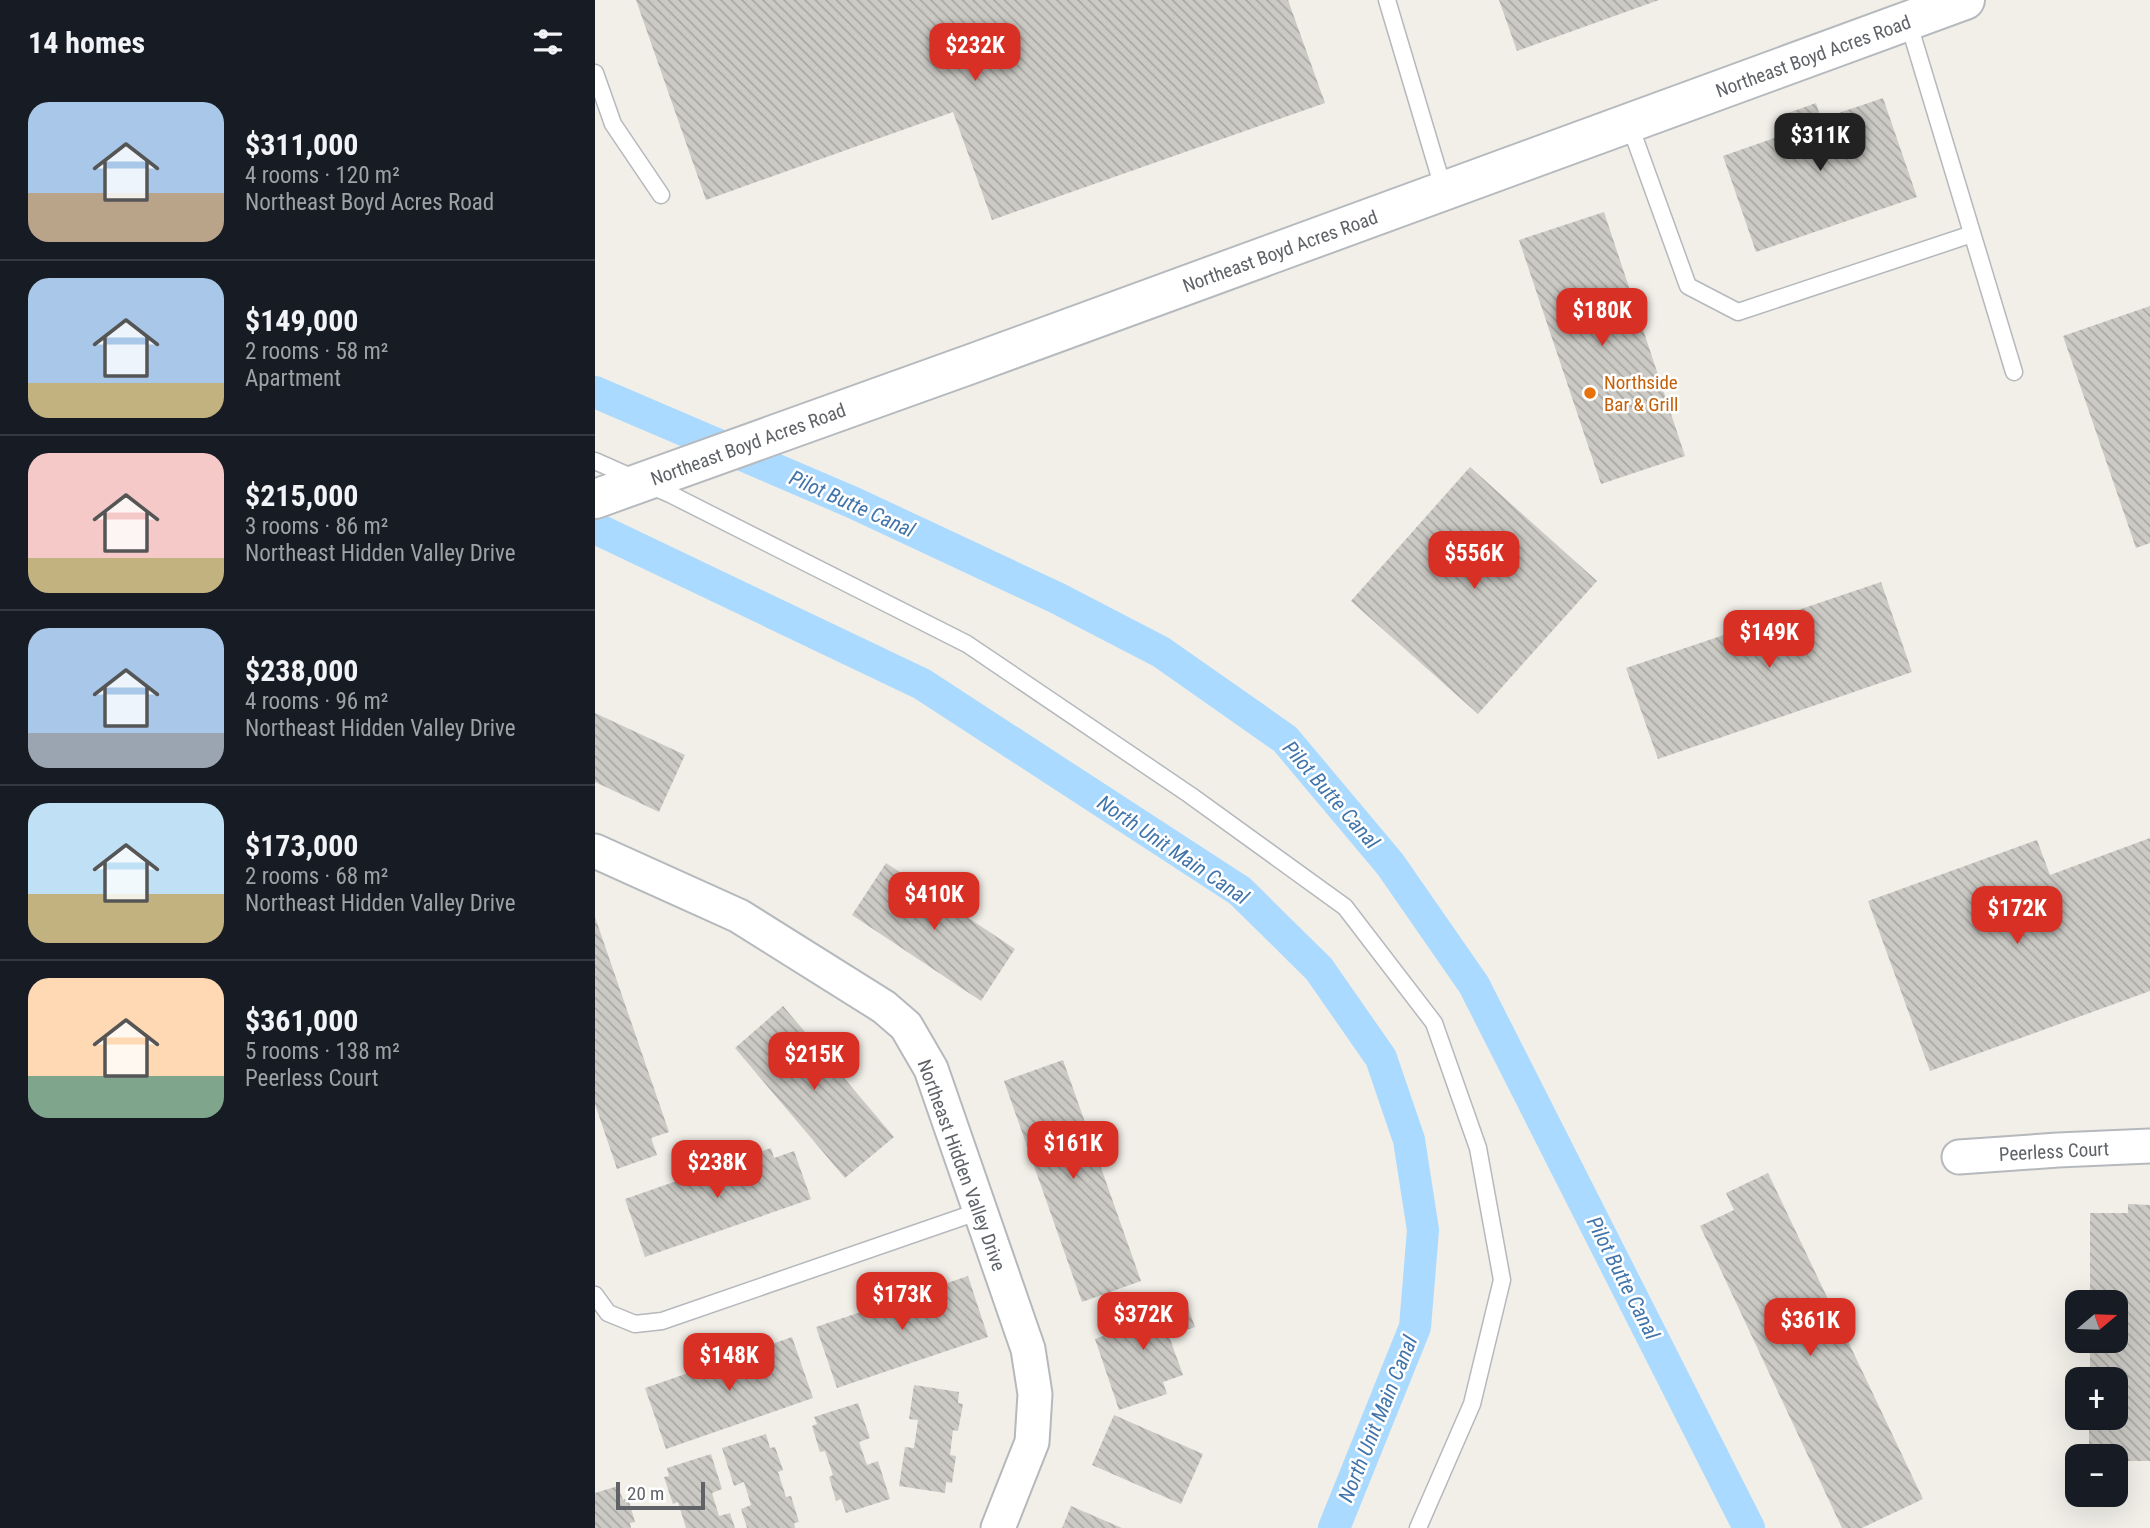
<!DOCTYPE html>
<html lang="en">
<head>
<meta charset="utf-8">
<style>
  :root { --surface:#171b24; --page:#242831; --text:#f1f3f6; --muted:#9ea1a6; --line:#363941; --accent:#d93025 }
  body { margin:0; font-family:"Roboto Condensed",sans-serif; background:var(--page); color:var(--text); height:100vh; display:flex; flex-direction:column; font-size:26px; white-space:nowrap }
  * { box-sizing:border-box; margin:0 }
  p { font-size:23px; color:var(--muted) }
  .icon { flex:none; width:38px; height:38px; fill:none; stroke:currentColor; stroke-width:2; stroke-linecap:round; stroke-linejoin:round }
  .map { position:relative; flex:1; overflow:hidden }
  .sheet { display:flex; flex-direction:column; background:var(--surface); width:595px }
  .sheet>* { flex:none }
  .needle { width:46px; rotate:71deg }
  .buttons { position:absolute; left:1470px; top:1290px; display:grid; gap:14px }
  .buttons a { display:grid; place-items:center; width:63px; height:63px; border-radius:14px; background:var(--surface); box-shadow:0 7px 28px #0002; font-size:35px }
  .scale { position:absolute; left:21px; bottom:18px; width:89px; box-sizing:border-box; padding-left:7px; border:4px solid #5f6368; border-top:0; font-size:19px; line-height:24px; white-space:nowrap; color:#5f6368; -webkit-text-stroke:5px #fff; paint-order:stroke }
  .price { position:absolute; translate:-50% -60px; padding:0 16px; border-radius:14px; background:var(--accent); color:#fff; font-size:23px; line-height:46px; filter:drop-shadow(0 2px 4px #0008) }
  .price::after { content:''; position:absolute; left:50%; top:42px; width:21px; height:16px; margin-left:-10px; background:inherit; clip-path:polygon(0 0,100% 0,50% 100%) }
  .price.current { background:#222; color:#fff }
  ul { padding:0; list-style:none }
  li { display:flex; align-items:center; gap:21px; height:175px; padding:0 28px }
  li+li { border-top:2px solid var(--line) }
  li span { display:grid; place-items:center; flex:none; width:196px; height:140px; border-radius:21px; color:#555 }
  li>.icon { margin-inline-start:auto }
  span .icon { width:84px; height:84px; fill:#fffc; stroke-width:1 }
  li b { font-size:30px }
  h2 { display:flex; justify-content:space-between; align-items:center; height:84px; padding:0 28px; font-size:30px }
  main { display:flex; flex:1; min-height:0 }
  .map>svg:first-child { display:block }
</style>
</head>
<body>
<main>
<section class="sheet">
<h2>14 homes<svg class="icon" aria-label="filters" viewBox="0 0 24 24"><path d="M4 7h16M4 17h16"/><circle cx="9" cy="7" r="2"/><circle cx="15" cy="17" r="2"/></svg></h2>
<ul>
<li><span style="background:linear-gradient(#a9c7e8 65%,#b9a48a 0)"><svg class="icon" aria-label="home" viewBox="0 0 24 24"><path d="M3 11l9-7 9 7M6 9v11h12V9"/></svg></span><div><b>$311,000</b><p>4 rooms · 120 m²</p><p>Northeast Boyd Acres Road</p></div></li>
<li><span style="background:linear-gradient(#a9c7e8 75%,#c2b280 0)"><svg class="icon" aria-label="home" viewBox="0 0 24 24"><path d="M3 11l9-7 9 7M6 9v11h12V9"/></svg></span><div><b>$149,000</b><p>2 rooms · 58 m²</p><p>Apartment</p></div></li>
<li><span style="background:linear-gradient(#f6c9c9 75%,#c2b280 0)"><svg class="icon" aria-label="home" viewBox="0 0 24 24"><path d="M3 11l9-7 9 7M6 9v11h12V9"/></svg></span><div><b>$215,000</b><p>3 rooms · 86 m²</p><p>Northeast Hidden Valley Drive</p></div></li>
<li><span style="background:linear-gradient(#a9c7e8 75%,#9aa5b1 0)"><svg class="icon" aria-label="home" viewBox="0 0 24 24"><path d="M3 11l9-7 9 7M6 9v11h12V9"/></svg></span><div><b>$238,000</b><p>4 rooms · 96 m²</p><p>Northeast Hidden Valley Drive</p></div></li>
<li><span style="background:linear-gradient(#bfe0f5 65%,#c2b280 0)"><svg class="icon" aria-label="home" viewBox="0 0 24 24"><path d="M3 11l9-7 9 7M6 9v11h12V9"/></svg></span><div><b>$173,000</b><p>2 rooms · 68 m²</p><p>Northeast Hidden Valley Drive</p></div></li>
<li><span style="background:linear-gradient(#ffd9b3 70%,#7fa58c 0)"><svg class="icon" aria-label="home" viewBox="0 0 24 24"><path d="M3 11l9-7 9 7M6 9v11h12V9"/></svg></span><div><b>$361,000</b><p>5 rooms · 138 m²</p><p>Peerless Court</p></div></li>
</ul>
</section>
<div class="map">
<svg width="1555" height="1528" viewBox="0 0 1555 1528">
  <defs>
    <pattern id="building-back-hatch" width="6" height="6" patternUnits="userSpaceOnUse" patternTransform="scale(1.75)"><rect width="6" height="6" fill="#cccac5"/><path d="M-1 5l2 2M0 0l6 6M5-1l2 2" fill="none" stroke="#a9a8a4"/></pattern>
  </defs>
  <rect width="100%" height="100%" fill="#f1efe8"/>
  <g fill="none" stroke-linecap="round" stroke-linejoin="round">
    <g stroke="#aadaff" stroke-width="32">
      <path d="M0,392l259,111 203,95 104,54 124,87 105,125 84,121 275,543"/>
      <path d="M0,528l327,156 318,207 79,78 62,89 28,82 14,90 -8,97 -81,201"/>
    </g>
  </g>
  <g fill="url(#building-back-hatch)">
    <path d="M41,0h652l37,103 -333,117 -39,-108 -247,88z"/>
    <path d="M904,0h160l-142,51z"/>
    <path d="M1288,98l34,99 -161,55 -33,-96 63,-22 -6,-18 36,-13 5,16z"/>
    <path d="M1009,212l81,244 -84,28 -82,-244z"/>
    <path d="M1555,306v237l-14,5 -73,-212z"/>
    <path d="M875,467l127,114 -119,133 -127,-113z"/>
    <path d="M1286,582l31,90 -254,87 -32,-91z"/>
    <path d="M0,713l90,42 -26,57 -64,-30z"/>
    <path d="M1555,838v153l-220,80 -62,-170 169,-61 13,35z"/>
    <path d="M291,863l129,86 -34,52 -129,-86z"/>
    <path d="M0,917l74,215 -18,6 6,17 -40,14 -22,-65z"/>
    <path d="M188,1006l111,131 -49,41 -110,-130z"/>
    <path d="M468,1060l78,221 -59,21 -78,-221z"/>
    <path d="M176,1148l3,10 20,-7 17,48 -166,58 -20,-58z"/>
    <path d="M1173,1173l155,326 -61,29h-20l-142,-302 34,-16 -8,-17z"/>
    <path d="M1533,1204l22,1v256h-34v-5h-27v-38h27v-39h-26v-39h26v-38h-26v-89h38z"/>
    <path d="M373,1276l20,61 -151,51 -21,-61z"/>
    <path d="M589,1296l11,31 -26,9 14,39 -20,7 4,12 -48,16 -24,-71 11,-4 -4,-10z"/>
    <path d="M197,1337l21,61 -147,51 -21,-61z"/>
    <path d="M319,1385l45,7 -1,11 5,1 -5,27 -5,-1 -3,25 6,1 -4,27 -6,-1 -1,11 -46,-7 6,-39 9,1 4,-28 -9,-1z"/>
    <path d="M263,1403l12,35 -11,4 8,23 11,-4 12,38 -44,14 -5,-14 -5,2 -7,-24 4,-2 -8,-24 -5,1 -8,-26 5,-2 -3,-7z"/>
    <path d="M519,1415l89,39 -22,50 -89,-39z"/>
    <path d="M171,1434l4,14 5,-1 8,23 -5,2 8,25 5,-1 8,26 -5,1 1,5h-48l-6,-19 10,-4 -7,-23 -10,4 -12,-38z"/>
    <path d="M116,1454l11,35 -10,4 7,23 11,-3 5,15h-49l-8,-26 -5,2 -9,-27 5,-1 -2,-8z"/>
    <path d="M23,1486l5,14 5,-2 7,24 -5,1 1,5h-36v-35z"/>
    <path d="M476,1506l51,22h-60z"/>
  </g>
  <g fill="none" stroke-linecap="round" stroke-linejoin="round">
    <defs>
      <g id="lane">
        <path d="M792,0l57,191"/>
        <path d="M1313,21l106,351"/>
        <path d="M0,73l18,51 48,71"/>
        <path d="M1034,123l59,163 50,26 234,-78"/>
        <path d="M0,461l77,34 295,149 223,151 155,112 89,116 44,125 24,132 -30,124 -54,124"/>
        <path d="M0,1295l13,18 27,11 27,-3 318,-110"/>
      </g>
      <g id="street">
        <path d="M0,851l144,65 145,91 22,19 25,43 97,280 7,45 -3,48 -34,86"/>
        <path d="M1364,1157l99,-7 92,-4"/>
      </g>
      <path id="secondary" d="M0,499l376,-135 994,-364"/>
    </defs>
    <use href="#lane" stroke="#b5b8bc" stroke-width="19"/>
    <use href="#street" stroke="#b5b8bc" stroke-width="37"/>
    <use href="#secondary" stroke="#b6babf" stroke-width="42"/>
    <use href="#lane" stroke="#fff" stroke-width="16"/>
    <use href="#street" stroke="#fff" stroke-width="33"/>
    <use href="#secondary" stroke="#fff" stroke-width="38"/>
  </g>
  <circle fill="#e8710a" stroke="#fff" stroke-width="2.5" cx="995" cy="393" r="7"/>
  <g text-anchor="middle" stroke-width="5" stroke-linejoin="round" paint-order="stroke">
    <g font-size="19" fill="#5f6368" stroke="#fff">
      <text transform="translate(1218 56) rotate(-20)" y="7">Northeast Boyd Acres Road</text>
      <text transform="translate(685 251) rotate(-20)" y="7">Northeast Boyd Acres Road</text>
      <text transform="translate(153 444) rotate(-20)" y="7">Northeast Boyd Acres Road</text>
      <text transform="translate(1459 1151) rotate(-3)" y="7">Peerless Court</text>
      <text transform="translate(367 1165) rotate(70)" y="7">Northeast Hidden Valley Drive</text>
    </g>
    <g font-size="19" fill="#c56008" stroke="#fff" text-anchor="start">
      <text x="1009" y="389">Northside<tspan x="1009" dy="22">Bar &amp; Grill</tspan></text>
    </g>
    <g font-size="21" font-style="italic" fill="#4174aa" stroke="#fff">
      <text transform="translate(257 504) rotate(24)" y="7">Pilot Butte Canal</text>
      <text transform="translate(736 795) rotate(49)" y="7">Pilot Butte Canal</text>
      <text transform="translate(578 850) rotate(34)" y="7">North Unit Main Canal</text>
      <text transform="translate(1028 1278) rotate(63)" y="7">Pilot Butte Canal</text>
      <text transform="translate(783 1419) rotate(-68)" y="7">North Unit Main Canal</text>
    </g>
  </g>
</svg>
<div class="buttons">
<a><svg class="needle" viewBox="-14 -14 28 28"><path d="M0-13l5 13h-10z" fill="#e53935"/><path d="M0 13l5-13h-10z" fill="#9ea1a6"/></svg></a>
<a>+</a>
<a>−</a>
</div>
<div class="scale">20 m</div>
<b class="price" style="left:380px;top:83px">$232K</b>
<b class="price current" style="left:1225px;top:173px">$311K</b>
<b class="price" style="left:1007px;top:348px">$180K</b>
<b class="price" style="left:879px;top:591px">$556K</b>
<b class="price" style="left:1174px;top:670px">$149K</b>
<b class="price" style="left:339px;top:932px">$410K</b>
<b class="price" style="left:1422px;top:946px">$172K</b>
<b class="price" style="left:219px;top:1092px">$215K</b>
<b class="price" style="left:478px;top:1181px">$161K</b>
<b class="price" style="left:122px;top:1200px">$238K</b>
<b class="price" style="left:307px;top:1332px">$173K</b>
<b class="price" style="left:548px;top:1352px">$372K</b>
<b class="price" style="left:1215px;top:1358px">$361K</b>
<b class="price" style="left:134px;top:1393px">$148K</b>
</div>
</main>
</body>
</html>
